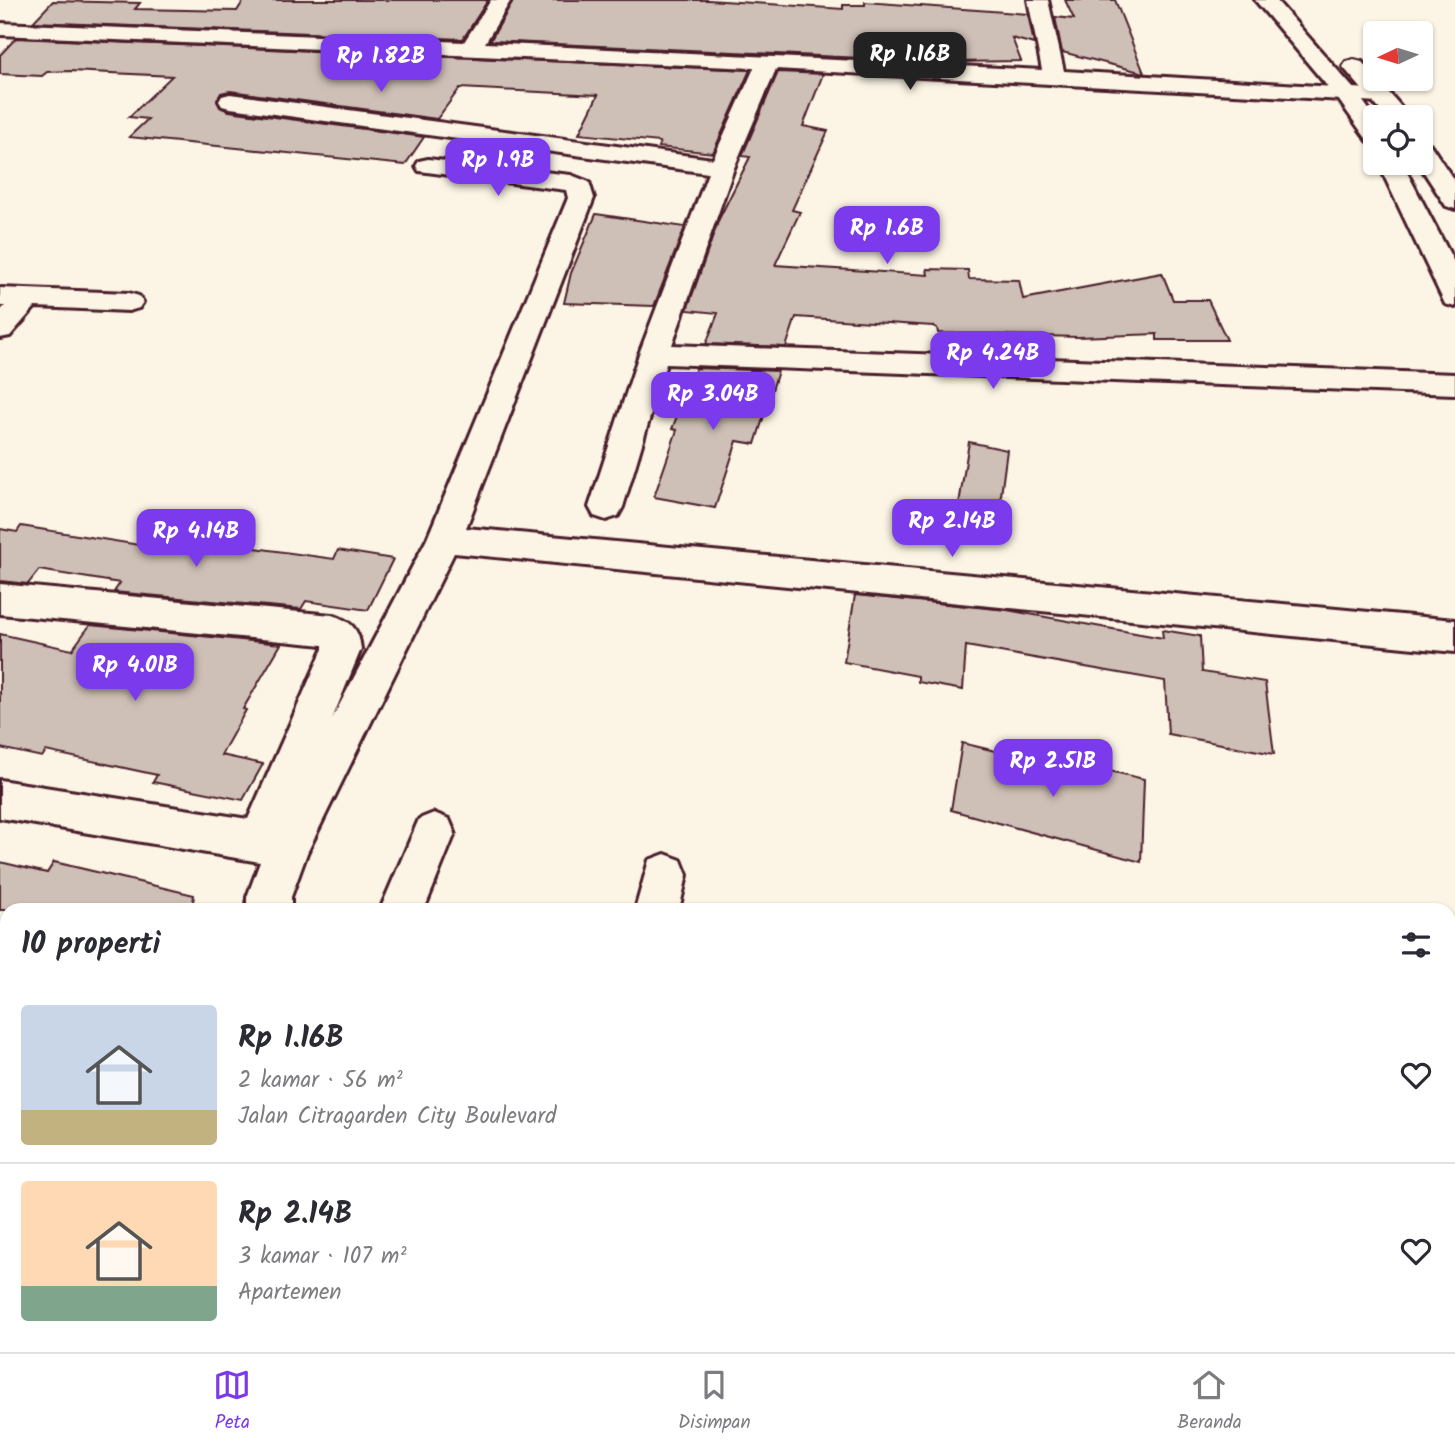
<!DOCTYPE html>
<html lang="id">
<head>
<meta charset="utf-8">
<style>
  :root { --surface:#fff; --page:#f2f2f3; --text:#2b2b33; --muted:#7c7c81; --line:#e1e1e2; --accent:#7c3aed }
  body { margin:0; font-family:Kalam,sans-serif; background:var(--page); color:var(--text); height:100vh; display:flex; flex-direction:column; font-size:26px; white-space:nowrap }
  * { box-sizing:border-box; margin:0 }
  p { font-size:23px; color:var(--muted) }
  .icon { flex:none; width:38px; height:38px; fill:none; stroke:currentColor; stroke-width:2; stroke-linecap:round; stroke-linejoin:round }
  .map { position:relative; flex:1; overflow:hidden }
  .details { position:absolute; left:0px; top:903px; width:1456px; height:450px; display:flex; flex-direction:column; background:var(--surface); border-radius:21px 21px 0 0; box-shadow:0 2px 5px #0004 }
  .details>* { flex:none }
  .needle { width:46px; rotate:266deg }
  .fabs { position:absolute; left:1363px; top:21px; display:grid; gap:14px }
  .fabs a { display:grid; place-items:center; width:70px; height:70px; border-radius:7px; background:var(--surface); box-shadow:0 2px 5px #0004; font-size:35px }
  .price { position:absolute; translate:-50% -60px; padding:0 16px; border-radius:14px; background:var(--accent); color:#fff; font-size:23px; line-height:46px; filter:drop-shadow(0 2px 4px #0008) }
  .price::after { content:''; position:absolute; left:50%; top:42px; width:21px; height:16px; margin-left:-10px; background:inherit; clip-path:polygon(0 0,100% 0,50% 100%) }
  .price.current { background:#222; color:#fff }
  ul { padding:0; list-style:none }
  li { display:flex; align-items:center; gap:21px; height:175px; padding:0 21px }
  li+li { border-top:2px solid var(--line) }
  li span { display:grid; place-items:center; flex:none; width:196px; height:140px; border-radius:7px; color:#555 }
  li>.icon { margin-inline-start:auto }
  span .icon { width:84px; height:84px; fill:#fffc; stroke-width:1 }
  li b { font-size:30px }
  h2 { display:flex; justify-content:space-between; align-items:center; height:84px; padding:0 21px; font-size:30px }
  .dock { display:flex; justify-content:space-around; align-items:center; height:98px; border-top:2px solid var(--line); background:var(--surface); font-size:19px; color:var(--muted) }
  .dock a { display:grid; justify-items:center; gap:4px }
  .dock .current { color:var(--accent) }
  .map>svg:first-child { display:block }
</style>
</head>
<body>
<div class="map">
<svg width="1455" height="1352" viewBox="0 0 1455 1352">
  <rect width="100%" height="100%" fill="#fcf5e5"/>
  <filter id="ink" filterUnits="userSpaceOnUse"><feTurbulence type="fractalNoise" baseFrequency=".0143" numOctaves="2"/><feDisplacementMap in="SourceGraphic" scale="14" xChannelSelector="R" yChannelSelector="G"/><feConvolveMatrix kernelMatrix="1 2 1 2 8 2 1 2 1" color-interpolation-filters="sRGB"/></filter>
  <g filter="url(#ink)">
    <g fill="#cfc0b7" stroke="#4a1f2b" stroke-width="2">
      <path d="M244,0h244l-25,39 -430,-17 20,-21 87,2 -5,6 102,2z"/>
      <path d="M514,0h194l135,9v-4h22v-3l126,9 37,3 6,30 -22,-6 9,23 -71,1 -460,-21z"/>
      <path d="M1065,0h50l29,73 -82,-21 -7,-35 19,2z"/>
      <path d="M16,38l734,32 -37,83 -55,-6 2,-5 -81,-8 19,-39 -138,-7 -23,31 -207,-28 -9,2 -4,7 3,7 9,4 195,26 -19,28 -276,-28 19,-18 -19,-2 43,-41 -102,-5 -23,1 -5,4 -42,-2v-19z"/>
      <path d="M778,72l45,2 -20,52 25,5 -36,79 8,2 -25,53 153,10 -1,-6 41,1 1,9 50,1 4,19 139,-26 11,27h35l19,40h-70v-6l-79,3 -140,-4 -1,-5 -4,-2 -137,-9 -10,30 -80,-3 12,-31 -31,-3 32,-91 31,-62 -8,-1z"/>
      <path d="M596,214l89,13 -31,79 -90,-3 7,-30z"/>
      <path d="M696,368l82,3 -23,73 -18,-3 -22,67 -61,-11 23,-67 -5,-1z"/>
      <path d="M969,442l38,8 -9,68 -40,-8z"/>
      <path d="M21,526l118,19 4,-7 37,6 4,-6 150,21 4,-9 55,9 -25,51 -62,-9 -5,8 -187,-17 6,-9 -81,-13 -11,14 -28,-3v-52l17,3z"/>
      <path d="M855,595l152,15 156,28 -1,-8 38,6 2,36 63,10 9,72 -106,-20 -3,-53 -199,-35 -3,44 -45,-8v-6l-74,-14z"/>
      <path d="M90,625l191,19 -38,65 3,1 -25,45 42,9 -20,36 -90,-18 4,-7 -111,-24 -4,6 -42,-9v-114l72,16z"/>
      <path d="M962,743l75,18 1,-7 106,25 -3,83 -190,-52z"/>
      <path d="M0,862l47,11 7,-11 140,33 -2,15h-192z"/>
    </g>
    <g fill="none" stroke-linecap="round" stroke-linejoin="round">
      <defs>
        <g id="minor">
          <path d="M491,0h20l-26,43 557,27 -14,-70h20l16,71 323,19 3,5 -3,5 -8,2 -603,-33 -42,99 -62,177 783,29v20l-789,-30 -43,143 -5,9 -12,4 -12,-4 -5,-9 50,-153 69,-181 -478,-65 -8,-2 -3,-5 3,-5 8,-2 483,65 41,-91 -754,-33v-12l464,19z"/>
          <path d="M428,159l143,16 18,7 5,16 -128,330 989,92v32l-1001,-99 -147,300 -16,44v13h-44v-13l13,-35 -260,-44v-38l248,39 75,-170v-4l-323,-31v-30l332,31c19,6 27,14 29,34l-29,70 95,-180 141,-341 -2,-8 -147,-19 -3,-5 3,-5z"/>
          <path d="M0,288l129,5 10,3 4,6 -4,6 -10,3 -94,-4 -25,29 -10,2v-27l5,-5h-5z"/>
          <path d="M434,813l15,6 6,14 -31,77h-44l39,-91z"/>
          <path d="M665,854l16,6 6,15 -8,35h-44l14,-50z"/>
          <path d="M1449,1285l6,3v64h-28l-1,-6h23z"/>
          <path d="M177,1346h56l-2,6h-56z"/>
        </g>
        <g id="secondary">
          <path d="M1255,0h21l78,89 22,30v24l-8,-2 -30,-42z"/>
          <path d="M1354,60l8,2 48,55h-24l-43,-50 3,-5z"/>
          <path d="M1421,142l9,2 25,38v27l-9,-3 -28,-43h3z"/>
          <path d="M1378,163h24l53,101v43l-10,-3z"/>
        </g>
      </defs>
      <use href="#minor" stroke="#4a1f2b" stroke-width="6"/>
      <use href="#secondary" stroke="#4a1f2b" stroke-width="6"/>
      <use href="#minor" fill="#fcf5e5" fill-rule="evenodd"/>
      <use href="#secondary" fill="#fcf5e5" fill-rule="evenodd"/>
    </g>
  </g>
</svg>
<div class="fabs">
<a><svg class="needle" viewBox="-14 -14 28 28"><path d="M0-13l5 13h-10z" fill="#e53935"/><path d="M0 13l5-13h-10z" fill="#7c7c81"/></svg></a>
<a><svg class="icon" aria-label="locate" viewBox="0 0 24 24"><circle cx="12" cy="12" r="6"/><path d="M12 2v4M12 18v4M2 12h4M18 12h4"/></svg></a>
</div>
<b class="price current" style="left:910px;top:92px">Rp 1.16B</b>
<b class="price" style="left:381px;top:94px">Rp 1.82B</b>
<b class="price" style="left:498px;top:198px">Rp 1.9B</b>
<b class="price" style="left:887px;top:266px">Rp 1.6B</b>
<b class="price" style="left:993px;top:391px">Rp 4.24B</b>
<b class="price" style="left:713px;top:432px">Rp 3.04B</b>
<b class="price" style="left:952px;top:559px">Rp 2.14B</b>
<b class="price" style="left:196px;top:569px">Rp 4.14B</b>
<b class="price" style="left:135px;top:703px">Rp 4.01B</b>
<b class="price" style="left:1053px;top:799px">Rp 2.51B</b>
<section class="details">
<h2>10 properti<svg class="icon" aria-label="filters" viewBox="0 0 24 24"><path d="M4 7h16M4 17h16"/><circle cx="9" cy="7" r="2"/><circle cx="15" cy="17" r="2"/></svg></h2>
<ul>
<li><span style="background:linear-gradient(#c9d6e8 75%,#c2b280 0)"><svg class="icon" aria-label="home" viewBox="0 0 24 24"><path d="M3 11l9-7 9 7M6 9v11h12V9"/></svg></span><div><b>Rp 1.16B</b><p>2 kamar · 56 m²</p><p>Jalan Citragarden City Boulevard</p></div><svg class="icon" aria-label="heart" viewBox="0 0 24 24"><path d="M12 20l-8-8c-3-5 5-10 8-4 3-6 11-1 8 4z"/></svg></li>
<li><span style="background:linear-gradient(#ffd9b3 75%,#7fa58c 0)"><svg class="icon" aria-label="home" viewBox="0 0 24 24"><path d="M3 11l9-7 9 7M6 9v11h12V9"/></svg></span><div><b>Rp 2.14B</b><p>3 kamar · 107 m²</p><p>Apartemen</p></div><svg class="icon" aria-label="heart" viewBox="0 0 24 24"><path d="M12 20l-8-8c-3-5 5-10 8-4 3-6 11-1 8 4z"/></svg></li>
</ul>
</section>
</div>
<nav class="dock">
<a class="current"><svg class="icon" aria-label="map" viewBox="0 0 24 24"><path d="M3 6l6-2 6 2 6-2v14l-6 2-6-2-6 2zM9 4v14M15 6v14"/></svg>Peta</a>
<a><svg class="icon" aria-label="saved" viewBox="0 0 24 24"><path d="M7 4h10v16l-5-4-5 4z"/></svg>Disimpan</a>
<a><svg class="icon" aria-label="home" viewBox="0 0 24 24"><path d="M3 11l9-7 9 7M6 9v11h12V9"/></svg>Beranda</a>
</nav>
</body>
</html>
